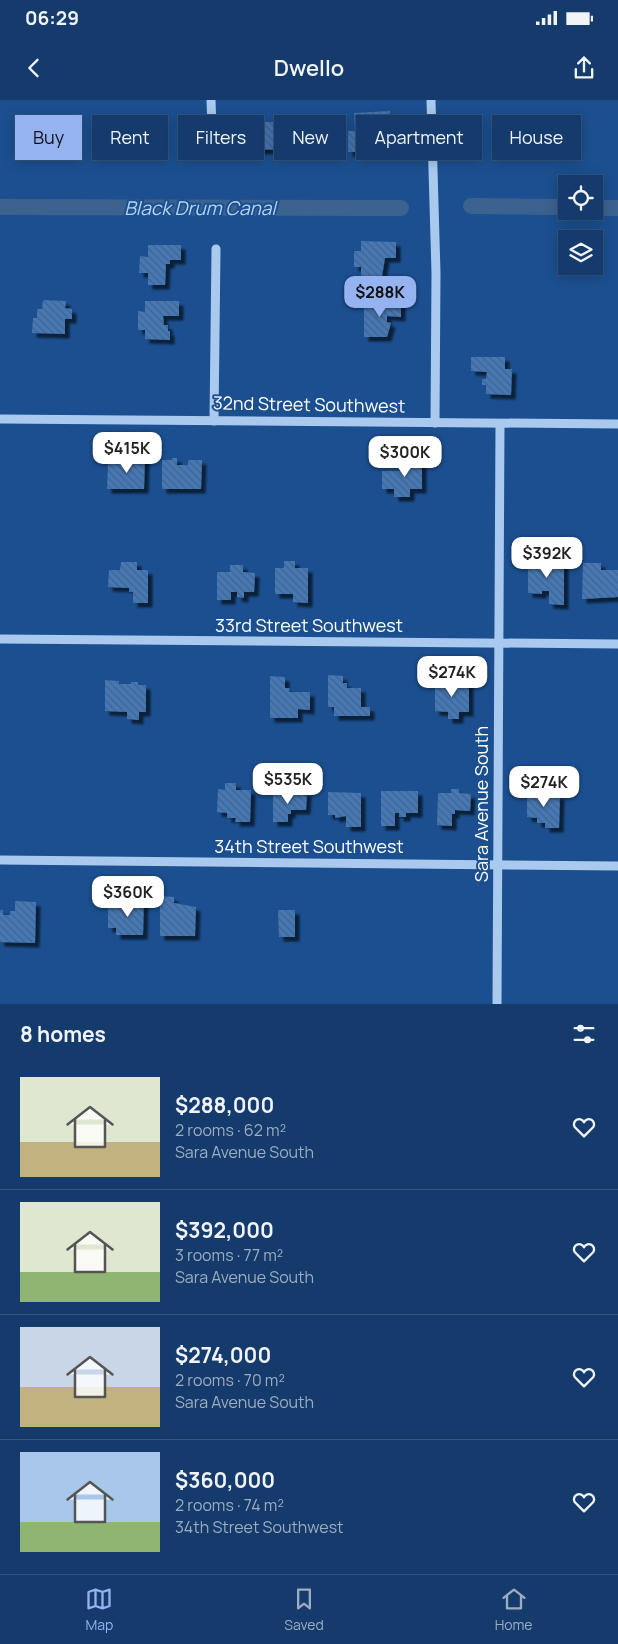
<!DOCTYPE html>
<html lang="en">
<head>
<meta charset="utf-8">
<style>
  :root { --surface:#143b6b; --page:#214673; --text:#f1f3f6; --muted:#9dadc1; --line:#33557e; --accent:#95b2f1 }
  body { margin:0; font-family:Manrope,sans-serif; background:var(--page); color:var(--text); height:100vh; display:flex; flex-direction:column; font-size:19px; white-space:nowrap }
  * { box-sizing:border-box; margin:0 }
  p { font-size:16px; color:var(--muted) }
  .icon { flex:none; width:28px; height:28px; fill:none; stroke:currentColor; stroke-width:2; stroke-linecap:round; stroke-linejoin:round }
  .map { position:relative; height:904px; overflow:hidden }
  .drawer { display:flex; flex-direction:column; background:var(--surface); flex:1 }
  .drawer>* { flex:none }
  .guide { position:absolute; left:15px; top:15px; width:589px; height:45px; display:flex; gap:10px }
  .fabs { position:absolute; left:558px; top:75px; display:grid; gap:10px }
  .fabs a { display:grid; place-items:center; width:45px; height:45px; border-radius:0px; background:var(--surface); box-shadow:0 2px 12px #0003,0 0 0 1px var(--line); font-size:25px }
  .price { position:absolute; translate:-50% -42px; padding:0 11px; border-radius:10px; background:#fff; color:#222; font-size:16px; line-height:32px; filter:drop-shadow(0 1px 2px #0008) }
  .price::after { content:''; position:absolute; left:50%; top:30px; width:15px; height:11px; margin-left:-8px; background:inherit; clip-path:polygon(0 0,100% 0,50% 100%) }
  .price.on { background:var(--accent); color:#111 }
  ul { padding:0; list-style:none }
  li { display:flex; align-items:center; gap:15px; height:125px; padding:0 20px }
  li+li { border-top:1px solid var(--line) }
  li span { display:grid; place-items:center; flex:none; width:140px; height:100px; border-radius:0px; color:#555 }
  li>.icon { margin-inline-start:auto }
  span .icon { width:60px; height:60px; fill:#fffc; stroke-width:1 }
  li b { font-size:21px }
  h2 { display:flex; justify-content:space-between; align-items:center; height:60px; padding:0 20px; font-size:21px }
  .tag { padding:0 18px; border-radius:0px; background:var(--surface); box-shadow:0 2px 12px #0003,0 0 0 1px var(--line); font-size:18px; line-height:45px }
  .tag.on { background:var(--accent); color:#111 }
  .status { display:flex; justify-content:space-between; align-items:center; height:35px; padding:0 25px; background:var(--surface); direction:ltr }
  .status svg { height:14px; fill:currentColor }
  header { display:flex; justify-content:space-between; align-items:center; height:65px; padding:0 20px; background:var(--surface); font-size:22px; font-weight:600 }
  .tab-bar { display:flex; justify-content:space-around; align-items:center; height:70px; border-top:1px solid var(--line); background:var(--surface); font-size:14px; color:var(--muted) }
  .tab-bar a { display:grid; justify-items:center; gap:2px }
  .tab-bar .on { color:var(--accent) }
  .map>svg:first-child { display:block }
</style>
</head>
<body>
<div class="status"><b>06:29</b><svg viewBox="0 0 49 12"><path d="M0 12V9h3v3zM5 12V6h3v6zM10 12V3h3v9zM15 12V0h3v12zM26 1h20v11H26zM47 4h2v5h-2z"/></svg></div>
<header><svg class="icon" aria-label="back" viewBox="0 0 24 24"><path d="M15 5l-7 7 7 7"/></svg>Dwello<svg class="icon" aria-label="share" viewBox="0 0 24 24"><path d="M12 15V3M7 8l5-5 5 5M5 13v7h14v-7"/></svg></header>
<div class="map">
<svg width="618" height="904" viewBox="0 0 618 904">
  <defs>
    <pattern id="building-back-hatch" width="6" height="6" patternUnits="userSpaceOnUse" patternTransform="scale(1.25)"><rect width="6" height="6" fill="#4478b7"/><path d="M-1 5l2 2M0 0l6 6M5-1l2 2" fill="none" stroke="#486282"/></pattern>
    <filter id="shadow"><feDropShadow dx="4.5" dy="4.5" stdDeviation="1" flood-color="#0009"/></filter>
  </defs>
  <rect width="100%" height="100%" fill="#1b4f8f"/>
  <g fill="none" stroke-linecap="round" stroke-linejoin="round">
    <g stroke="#3c6290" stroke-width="16">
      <path d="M471,106l95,1"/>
      <path d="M0,107l401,1"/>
      <path d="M594,108h24"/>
    </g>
  </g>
  <g fill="url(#building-back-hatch)" filter="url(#shadow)">
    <path d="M390,11l-2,36 -26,1v4h-14v-21h7l-1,-18z"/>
    <path d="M258,22h35l1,27 -46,1 -1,-14h6v-6h5z"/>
    <path d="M361,141l35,1v16h-11l-3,18h-21v-9h-7v-16h7z"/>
    <path d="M148,145h33v15h-11v4h-4l-1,21h-17v-12h-9l1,-17 8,1z"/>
    <path d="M43,200l23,1 -1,7 7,1v10h-7v15l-33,-1 1,-15h4v-9h5z"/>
    <path d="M145,201h34v15h-16l1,9h4v6h2v9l-25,-1v-9h-7v-19l7,1z"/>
    <path d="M364,202h37v15l-14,-1v6l4,1 -4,14h-23z"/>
    <path d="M471,257h34v12h7l-1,26 -25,-1v-9h-4v-6h4l1,-7 -16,-1z"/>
    <path d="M130,355h15l-1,34h-37l1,-26 15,-2v2l7,1z"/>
    <path d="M407,356h15v33h-12v8h-16v-8h-12v-18h21v-4h4z"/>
    <path d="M172,358h5v7h11v-5h14l-1,29h-39v-29h10z"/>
    <path d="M528,459l36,2v44l-15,-1v-13h-7v3l-14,-1z"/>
    <path d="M284,461h11v7h13v35l-15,-1v-8h-18v-26h9z"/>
    <path d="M121,462h16v8h11v33h-15v-11h-4v-4l-21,-1 1,-17h11z"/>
    <path d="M583,463h18v7h17v27l-36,2z"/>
    <path d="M230,465h13v7l12,1 -1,19h-10v6l-7,-1v-5h-6v8h-14v-28h13z"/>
    <path d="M328,575l15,1v7h4v5h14v19h9v9h-36v-9h-6z"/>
    <path d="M270,576l15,1v11h5l-1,4h21v18l-12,-1v9h-28z"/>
    <path d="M105,580l14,1v3h12v-2h7v3h8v27h-7v8l-12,-1v-7l-22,-1z"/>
    <path d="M435,580l34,2v30h-10v7h-11v-7l-13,-1z"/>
    <path d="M225,683h11v7h15l-1,32h-15l1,-4h-9v-5l-10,-1 1,-23 7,1z"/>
    <path d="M535,688h11v7h14l-1,33h-14v-5h-8v-5l-10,-1v-22h8z"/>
    <path d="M451,689h8v4l12,1 -1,17 -15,-1v4h-3v12l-15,-1 1,-32h13z"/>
    <path d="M381,691h37v22h-12v4h-7v-4h-4v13h-14z"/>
    <path d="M273,692h34l-1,18h-15v4h-3v8h-15z"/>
    <path d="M328,692l33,1v34h-15v-11l-11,2v-3h-7z"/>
    <path d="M160,796l14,1v6l22,4 -1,29h-35z"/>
    <path d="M129,798h15l-1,37h-27v-7h-8v-22h17v-5h4z"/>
    <path d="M15,801l21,1 -1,41 -35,-1v-32h3v5h7v-4h5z"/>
    <path d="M278,810h17v27h-16z"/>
  </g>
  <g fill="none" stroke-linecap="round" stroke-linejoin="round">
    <g stroke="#a9c9ee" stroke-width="9">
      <path d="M211,0l2,55"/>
      <path d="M431,0l5,173 -1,150"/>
      <path d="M0,319l618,5"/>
      <path d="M214,321l2,-172"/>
      <path d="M0,539l618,5"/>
      <path d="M0,760l618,6"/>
      <path d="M497,904l3,-580"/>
    </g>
  </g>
  <g text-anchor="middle" stroke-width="4" stroke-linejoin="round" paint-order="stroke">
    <g font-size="18" fill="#fff" stroke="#1b4f8f">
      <text transform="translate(309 305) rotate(1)" y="6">32nd Street Southwest</text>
      <text x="309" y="532">33rd Street Southwest</text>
      <text transform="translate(482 704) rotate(-90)" y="6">Sara Avenue South</text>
      <text x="309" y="753">34th Street Southwest</text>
    </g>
    <g font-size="19" font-style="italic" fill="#b5d3f5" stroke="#1b4f8f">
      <text x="200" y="115">Black Drum Canal</text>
    </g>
  </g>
</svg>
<div class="fabs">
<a><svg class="icon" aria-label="locate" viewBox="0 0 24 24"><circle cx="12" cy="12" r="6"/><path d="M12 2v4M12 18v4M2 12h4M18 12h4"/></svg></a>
<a><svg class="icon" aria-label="layers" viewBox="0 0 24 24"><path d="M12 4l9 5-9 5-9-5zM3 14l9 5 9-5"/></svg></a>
</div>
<b class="price on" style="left:380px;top:218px">$288K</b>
<b class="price" style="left:127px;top:374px">$415K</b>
<b class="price" style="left:405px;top:378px">$300K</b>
<b class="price" style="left:547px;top:479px">$392K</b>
<b class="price" style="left:452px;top:598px">$274K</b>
<b class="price" style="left:288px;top:705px">$535K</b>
<b class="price" style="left:544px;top:708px">$274K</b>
<b class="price" style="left:128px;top:818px">$360K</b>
<div class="guide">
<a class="tag on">Buy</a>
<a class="tag">Rent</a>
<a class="tag">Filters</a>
<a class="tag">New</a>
<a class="tag">Apartment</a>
<a class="tag">House</a>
</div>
</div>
<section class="drawer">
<h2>8 homes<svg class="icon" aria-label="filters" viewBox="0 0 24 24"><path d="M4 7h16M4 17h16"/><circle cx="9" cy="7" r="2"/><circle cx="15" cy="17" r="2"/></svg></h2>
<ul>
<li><span style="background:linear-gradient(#dfe7d0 65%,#c2b280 0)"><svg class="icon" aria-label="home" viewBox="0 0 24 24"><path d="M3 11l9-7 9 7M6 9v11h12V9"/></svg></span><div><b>$288,000</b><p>2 rooms · 62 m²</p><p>Sara Avenue South</p></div><svg class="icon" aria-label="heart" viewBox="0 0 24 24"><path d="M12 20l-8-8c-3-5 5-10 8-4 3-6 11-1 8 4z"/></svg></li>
<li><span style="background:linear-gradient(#dfe7d0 70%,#8fb573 0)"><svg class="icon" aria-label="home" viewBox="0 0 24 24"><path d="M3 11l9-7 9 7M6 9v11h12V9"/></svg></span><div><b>$392,000</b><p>3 rooms · 77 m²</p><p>Sara Avenue South</p></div><svg class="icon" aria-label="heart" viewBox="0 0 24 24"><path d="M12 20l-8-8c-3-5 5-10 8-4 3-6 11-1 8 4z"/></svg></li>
<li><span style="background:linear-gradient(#c9d6e8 60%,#c2b280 0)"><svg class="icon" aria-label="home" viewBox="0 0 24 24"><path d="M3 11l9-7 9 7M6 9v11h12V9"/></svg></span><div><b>$274,000</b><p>2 rooms · 70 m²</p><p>Sara Avenue South</p></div><svg class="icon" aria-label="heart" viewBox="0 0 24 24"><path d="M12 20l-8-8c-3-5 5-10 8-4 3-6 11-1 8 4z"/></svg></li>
<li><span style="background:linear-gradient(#a9c7e8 70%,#8fb573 0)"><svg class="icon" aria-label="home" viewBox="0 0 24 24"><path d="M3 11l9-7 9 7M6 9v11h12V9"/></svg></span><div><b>$360,000</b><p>2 rooms · 74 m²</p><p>34th Street Southwest</p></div><svg class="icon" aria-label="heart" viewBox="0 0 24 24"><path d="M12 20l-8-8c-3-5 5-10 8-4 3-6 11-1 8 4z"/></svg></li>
</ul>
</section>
<nav class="tab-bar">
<a class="on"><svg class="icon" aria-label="map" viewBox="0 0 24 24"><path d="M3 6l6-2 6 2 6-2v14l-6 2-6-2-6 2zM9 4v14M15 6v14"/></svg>Map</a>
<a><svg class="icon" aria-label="saved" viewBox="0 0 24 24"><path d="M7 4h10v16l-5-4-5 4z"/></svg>Saved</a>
<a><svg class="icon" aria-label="home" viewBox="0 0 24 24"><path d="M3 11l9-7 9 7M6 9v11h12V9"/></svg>Home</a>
</nav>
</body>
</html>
